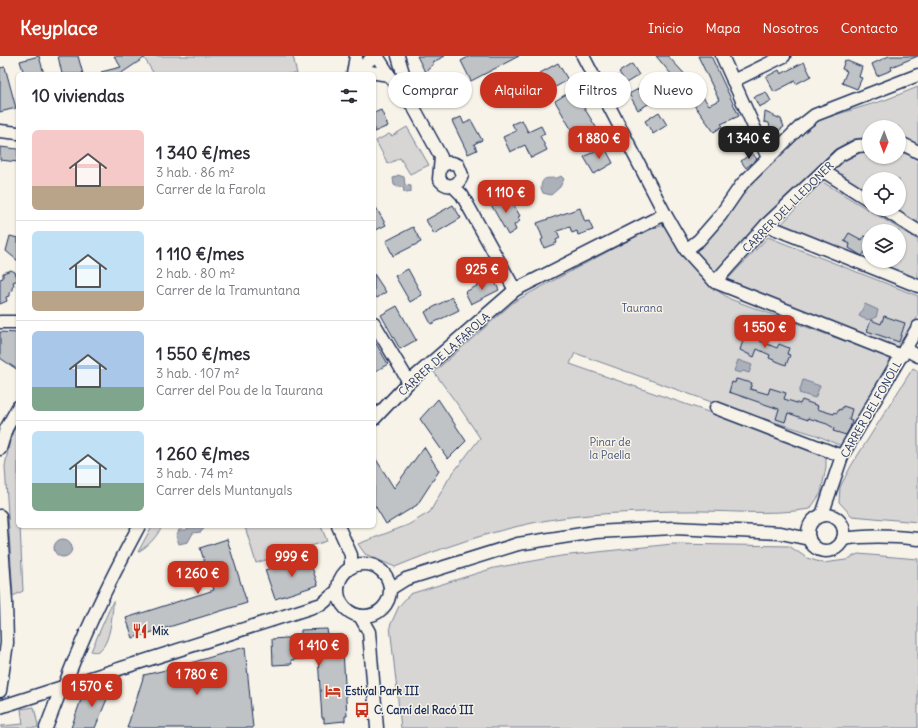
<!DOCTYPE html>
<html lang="es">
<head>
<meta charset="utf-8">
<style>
  :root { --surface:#fff; --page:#f2f2f3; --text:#2b2b33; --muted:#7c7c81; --line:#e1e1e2; --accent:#c8321e }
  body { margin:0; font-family:Delius,sans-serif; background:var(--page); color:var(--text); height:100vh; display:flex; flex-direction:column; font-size:15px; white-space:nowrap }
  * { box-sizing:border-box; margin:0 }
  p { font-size:13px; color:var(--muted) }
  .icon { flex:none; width:22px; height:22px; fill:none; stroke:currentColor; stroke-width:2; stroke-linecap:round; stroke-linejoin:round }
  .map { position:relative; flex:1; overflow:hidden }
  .sheet { position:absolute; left:16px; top:16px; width:360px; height:456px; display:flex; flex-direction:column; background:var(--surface); border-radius:6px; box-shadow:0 1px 3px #0004 }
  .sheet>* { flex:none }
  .guide { position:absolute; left:388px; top:16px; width:380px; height:36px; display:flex; gap:8px }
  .needle { width:26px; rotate:181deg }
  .tools { position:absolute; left:862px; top:64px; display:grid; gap:8px }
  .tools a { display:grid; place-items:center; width:44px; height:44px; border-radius:50%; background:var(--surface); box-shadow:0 1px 3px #0004; font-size:20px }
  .price { position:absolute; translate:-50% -34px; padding:0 9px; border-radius:8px; background:var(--accent); color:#fff; font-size:13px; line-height:26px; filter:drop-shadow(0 1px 2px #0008) }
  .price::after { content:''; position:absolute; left:50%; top:24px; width:12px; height:9px; margin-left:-6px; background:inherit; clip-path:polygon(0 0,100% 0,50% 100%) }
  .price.current { background:#222; color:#fff }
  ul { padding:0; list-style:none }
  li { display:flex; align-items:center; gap:12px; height:100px; padding:0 16px }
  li+li { border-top:1px solid var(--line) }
  li span { display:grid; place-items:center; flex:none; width:112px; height:80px; border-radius:6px; color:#555 }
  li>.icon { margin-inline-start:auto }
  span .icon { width:48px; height:48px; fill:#fffc; stroke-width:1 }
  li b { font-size:17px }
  h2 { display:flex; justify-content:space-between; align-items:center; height:48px; padding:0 16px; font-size:17px }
  .tag { padding:0 14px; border-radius:18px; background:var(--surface); box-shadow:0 1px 3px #0004; font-size:14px; line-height:36px }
  .tag.current { background:var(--accent); color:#fff }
  header { display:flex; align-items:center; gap:24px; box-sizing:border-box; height:56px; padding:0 20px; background:var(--accent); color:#fff }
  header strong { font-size:19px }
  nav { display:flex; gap:22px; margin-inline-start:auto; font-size:14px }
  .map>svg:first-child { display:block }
</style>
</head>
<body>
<header>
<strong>Keyplace</strong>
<nav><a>Inicio</a><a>Mapa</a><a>Nosotros</a><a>Contacto</a></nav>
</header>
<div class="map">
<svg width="918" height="672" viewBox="0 0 918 672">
  <rect width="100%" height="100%" fill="#f7f3e8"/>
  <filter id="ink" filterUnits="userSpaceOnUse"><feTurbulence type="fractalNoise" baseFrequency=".025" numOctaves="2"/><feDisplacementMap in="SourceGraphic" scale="8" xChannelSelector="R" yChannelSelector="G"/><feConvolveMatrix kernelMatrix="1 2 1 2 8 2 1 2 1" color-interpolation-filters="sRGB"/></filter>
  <g filter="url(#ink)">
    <g fill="#d7d6d4" stroke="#798299" fill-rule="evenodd">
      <path d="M143,0h150l4,18h-143z"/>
      <path d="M918,31v57l-19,-6v-11h-30v10l-15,2 -20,11 -64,64 -47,53 -10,6 -22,-22 57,-68 67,-62 70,-21z"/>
      <path d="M407,71l22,38 -19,9 -10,-16 -12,6 -12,-23 13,-7 3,2z"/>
      <path d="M869,93v8h30v-5l10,3 9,5v64l-26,-15h7v-30h-30v16l-37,-24 10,-10z"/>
      <path d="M821,125l97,59v42l-138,-56zM869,175h30v30h-30z"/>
      <path d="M664,169c17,28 37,57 66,74l164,60 -48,89 -30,-13 -99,-31 -142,-51 -5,11 144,50 112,42v11l-5,26 -11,16c-42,7 -85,1 -128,2 -48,1 -98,2 -145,11 -49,10 -96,26 -142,45l-30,-13 -7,-10 50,-19 22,-13 19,-34 31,-40 -20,-30 -26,-36 81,-71 131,-70z"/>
      <path d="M768,181l150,59v20l-17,33 -170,-64 -4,-5z"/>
      <path d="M913,312l5,3v151l-66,-6 -13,-14 1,-15 11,-21z"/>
      <path d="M18,367v103h2l3,65 -10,5 -8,-130 6,-31z"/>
      <path d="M152,470h10c-6,12 -13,19 -24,26z"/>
      <path d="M249,470h72l6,15 -71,22 -11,-36z"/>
      <path d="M672,488l117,2 18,12 16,5 23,-3 12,-6 60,5v169h-517l-11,-102 9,-20 11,-12 84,-26 67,-12z"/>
      <path d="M113,545c0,12 -3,42 -13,49 -3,2 -6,2 -9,1z"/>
      <path d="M34,651l4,18 -1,3h-36v-2l22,-2 -2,-15z"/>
    </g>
    <g fill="#acb0b9" stroke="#727c95">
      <path d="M398,119l6,2 1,8 6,1v6l-4,1 -3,-1 -1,-5h-5l-4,-2 -1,-7z"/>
      <path d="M561,120l3,3 -4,8 -9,8 -8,-2 -2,-5c1,-16 11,-6 20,-12z"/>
      <path d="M865,248l13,6 -2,7c-7,4 -10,3 -17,-1z"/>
      <path d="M738,304l14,5 -3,8 -6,-2 -3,2 -6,-2z"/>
      <path d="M803,324l17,6 -5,12 -16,-5z"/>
      <path d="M187,470h19l-5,6 -8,1 -5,9 -9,2 -3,-8 3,-6h7l2,-2z"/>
      <circle cx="63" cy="492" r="9"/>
    </g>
    <g fill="#c0c3c5" stroke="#1b2f5e">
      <path d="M39,0l5,18h-20l-4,-13z"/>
      <path d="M58,0h20l5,18h-21z"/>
      <path d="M114,0h33l-27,18h-18l-1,-2 20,-5z"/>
      <path d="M417,0h28l-12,6v3l-8,7z"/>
      <path d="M470,0h49l-48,25 -10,-20z"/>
      <path d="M656,0h12l23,25 -10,5z"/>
      <path d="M698,0h13l28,60 -18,8 2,2 -9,6 -28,-38 10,-6 13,17 10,-5z"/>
      <path d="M889,0h29l-27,11 1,3 -15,6 -5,-12z"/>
      <path d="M845,4l17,7 -3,10 3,1 -5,11 -15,-6 5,-12 -5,-2z"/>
      <path d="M804,6l7,14 -15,8 -1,-3 -21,11 -8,-15 13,-7 2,4z"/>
      <path d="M558,7l10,17 -18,10 -10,-17z"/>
      <path d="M632,8l7,11 -13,8 -7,-11z"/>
      <path d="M5,11l11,41 -16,4v-44z"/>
      <path d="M445,27l5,11 -21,10 -5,-10z"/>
      <path d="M642,31l8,16 -12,7 -9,-16z"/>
      <path d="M573,34l26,42 -20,11 -24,-42z"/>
      <path d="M766,36l5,9 -12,6 -5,-10z"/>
      <path d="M381,54l7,16 -14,6v-19z"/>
      <path d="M659,56l8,13 -14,9 -8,-13z"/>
      <path d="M765,56l16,7 3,8 -6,4 -2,-2 -6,-1 -1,-5 -5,-1z"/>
      <path d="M461,61l3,7 7,-4 11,20 -8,4 3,6 -9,4 -16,-33z"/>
      <path d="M522,64l6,12 13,-6 4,8 -5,2 7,14 -16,8 -6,-13 -15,7 -7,-15 13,-6 -4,-7z"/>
      <path d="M604,90l9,17 -19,11 -10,-17z"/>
      <path d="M0,91l18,2v13l-18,-2z"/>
      <path d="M752,97l5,6 -11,9 -5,-7z"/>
      <path d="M499,140l2,5 6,-3 2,3 2,-1 9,16 -2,1 2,4 -6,4 2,5 -8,5 -19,-34z"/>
      <path d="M374,148l12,21 -12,6z"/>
      <path d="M453,149l8,13 -27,16 -8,-14z"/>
      <path d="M580,152l5,14 4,-1 4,9 -15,5 -1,-4 -5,2 -2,-6 -13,4 3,7 -4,2 1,3 -13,5 -3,-8 2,-1 -6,-16z"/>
      <path d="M413,171l8,15 -28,14 -7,-15z"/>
      <path d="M849,177l13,7 2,-4 5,2v8l-7,10 -13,-8 1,-4 -6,-3z"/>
      <path d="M10,180l8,2v23l-12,-10z"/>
      <path d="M408,213l14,26 -12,7 -15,-26z"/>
      <path d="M11,214l4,2 3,8 -5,2 1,3 -2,3v3l-3,2v3l-3,1 1,4 -7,3v-25l3,-1v-5z"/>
      <path d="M374,218l12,18 -9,6 -3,-4z"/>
      <path d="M493,222l6,12 -28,14 -6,-12z"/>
      <path d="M452,241l7,13 -28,14 -6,-12z"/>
      <path d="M397,250l19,34 -16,9 -19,-34z"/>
      <path d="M884,260l21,7 -6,19 -32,-11 4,-11 10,4z"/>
      <path d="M0,276l18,1v37l-18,-12z"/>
      <path d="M745,278l9,4 1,-2 6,3 -1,2 17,7 2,-4 10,4 -2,6 3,1 -4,10 -17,-7 1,-3 -13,-6 -3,8 -14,-7z"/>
      <path d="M374,284l14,24 -14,8z"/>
      <path d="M736,323l16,4 -2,6 18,5 2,-6 16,5 -2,6 16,5 2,-4 16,6 -1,3 13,4 4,1 1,-2 2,1 2,-4 2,1 2,-4 9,3 -3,11 3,1 -2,7 -4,7 -13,-4 1,-3 -7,-4 -19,-6v2l-20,-7 -3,9 -9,-3 3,-10 -50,-17 3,-10 3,1z"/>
      <path d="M438,343l28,42 -18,18 -28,-40z"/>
      <path d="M424,391l15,24 -22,34 -31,19 -12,-20v-48l20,32z"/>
      <path d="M227,483l20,64 -114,35 -7,-20 88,-28 -14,-42z"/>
      <path d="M308,500l10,29 -43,14 -10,-29z"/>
      <path d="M327,573l1,7 14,-1 5,81h-2v5l-21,2v-5h-2l-4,-60 -27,2 1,4 -19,1 -1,-26 29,-2v-7z"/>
      <path d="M245,591l8,81h-126l17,-53 26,-6z"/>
      <path d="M114,626l-19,46h-24l12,-34z"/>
    </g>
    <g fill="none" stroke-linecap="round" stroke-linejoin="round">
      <defs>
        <g id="minor">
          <path d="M377,0l12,19 25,33 27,49 -2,22c7,10 20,8 23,-4l-4,-10c-6,-3 -12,-3 -17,2"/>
          <path d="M398,0l13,44"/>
          <path d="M583,0l82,158 21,36 29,32 187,74"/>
          <path d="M722,0l46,102"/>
          <path d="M353,18l3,-18"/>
          <path d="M355,18l19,-18"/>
          <path d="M362,18l8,-2 19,3"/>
          <path d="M733,25l51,-25"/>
          <path d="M0,75l18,2"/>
          <path d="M899,89h6l13,7"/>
          <path d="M823,115l46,29"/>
          <path d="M453,130l9,9 53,95"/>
          <path d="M883,153l35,22"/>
          <path d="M766,169l152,61"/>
          <path d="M686,194l13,-10 21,-24 22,-32 59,-58 14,-11 103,-40"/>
          <path d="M715,226l51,-57 74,-70 17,-9 12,-1"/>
          <path d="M0,266h18"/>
          <path d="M374,267l35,59"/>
          <path d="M905,293l13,7"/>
          <path d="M716,352l126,48"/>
          <path d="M374,363l35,-37 106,-92 150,-76"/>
          <path d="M0,393l6,-20 12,-22"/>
          <circle cx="826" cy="477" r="18"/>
          <path d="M822,459l20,-59 76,-129"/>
          <path d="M0,460l6,86 1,41 -7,48"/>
          <path d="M338,470l13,29v12"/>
          <path d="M843,483c26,-4 49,-3 75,0"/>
          <circle cx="364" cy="534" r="26"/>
          <path d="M390,533l16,-10 112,-35 77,-12 79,-4 107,5 28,6"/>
          <path d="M360,560l9,16 8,96"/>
          <path d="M64,631c20,-56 47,-109 75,-161"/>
          <path d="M0,651l322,-103 15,-13"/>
          <path d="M46,672l15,-39"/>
        </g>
      </defs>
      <use href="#minor" stroke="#1b2f5e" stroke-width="15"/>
      <use href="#minor" stroke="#f7f3e8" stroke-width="12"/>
    </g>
  </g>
  <defs>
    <symbol id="restaurant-bare" viewBox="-9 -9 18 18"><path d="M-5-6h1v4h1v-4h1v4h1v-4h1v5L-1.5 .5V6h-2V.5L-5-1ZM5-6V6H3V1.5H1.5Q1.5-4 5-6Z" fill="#c8321e" stroke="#f7f3e8" stroke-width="2.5" paint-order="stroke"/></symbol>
    <symbol id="hotel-bare" viewBox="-9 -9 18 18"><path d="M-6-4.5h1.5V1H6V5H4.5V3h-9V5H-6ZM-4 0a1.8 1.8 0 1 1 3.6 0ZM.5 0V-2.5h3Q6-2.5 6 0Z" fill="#c8321e" stroke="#f7f3e8" stroke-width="2.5" paint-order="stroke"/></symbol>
    <symbol id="bus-bare" viewBox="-9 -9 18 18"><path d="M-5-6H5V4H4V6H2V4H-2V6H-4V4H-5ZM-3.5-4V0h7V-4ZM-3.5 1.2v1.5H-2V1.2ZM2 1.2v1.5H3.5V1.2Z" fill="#c8321e" stroke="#f7f3e8" stroke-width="2.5" paint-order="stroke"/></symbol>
  </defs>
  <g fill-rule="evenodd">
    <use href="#restaurant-bare" x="129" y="564" width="22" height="22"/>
    <use href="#hotel-bare" x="322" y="624" width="22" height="22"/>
    <use href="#bus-bare" x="351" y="643" width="22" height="22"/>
  </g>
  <g text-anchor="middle" stroke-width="3" stroke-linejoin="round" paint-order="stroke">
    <g font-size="11" fill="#1b2f5e" stroke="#f7f3e8">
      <text transform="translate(788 151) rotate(-45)" y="4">CARRER DEL LLEDONER</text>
      <text transform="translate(444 298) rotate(-42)" y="4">CARRER DE LA FAROLA</text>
      <text transform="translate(871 353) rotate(-60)" y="4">CARRER DEL FONOLL</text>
    </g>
    <g font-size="11" fill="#415076" stroke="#f7f3e8">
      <text x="642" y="256">Taurana</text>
      <text x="610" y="390">Pinar de<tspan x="610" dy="13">la Paella</tspan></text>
    </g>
    <g font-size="11" font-weight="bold" fill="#1b2f5e" stroke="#f7f3e8" text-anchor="start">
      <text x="152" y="579">Mix</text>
      <text x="345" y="639">Estival Park III</text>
      <text x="374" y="658">C. Camí del Racó III</text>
    </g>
  </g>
</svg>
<div class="tools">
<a><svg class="needle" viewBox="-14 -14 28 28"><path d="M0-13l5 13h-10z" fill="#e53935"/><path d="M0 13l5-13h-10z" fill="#7c7c81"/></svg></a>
<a><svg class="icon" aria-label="locate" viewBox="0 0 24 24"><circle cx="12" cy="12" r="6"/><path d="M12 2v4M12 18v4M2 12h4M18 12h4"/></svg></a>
<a><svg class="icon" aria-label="layers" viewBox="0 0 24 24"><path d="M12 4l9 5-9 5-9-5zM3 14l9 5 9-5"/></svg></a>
</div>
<b class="price" style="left:599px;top:104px">1 880 €</b>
<b class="price current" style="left:749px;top:104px">1 340 €</b>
<b class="price" style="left:506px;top:158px">1 110 €</b>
<b class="price" style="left:482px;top:235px">925 €</b>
<b class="price" style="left:765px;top:293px">1 550 €</b>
<b class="price" style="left:292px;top:522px">999 €</b>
<b class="price" style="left:198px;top:539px">1 260 €</b>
<b class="price" style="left:319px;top:611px">1 410 €</b>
<b class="price" style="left:197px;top:640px">1 780 €</b>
<b class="price" style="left:92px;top:652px">1 570 €</b>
<div class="guide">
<a class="tag">Comprar</a>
<a class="tag current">Alquilar</a>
<a class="tag">Filtros</a>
<a class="tag">Nuevo</a>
</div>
<section class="sheet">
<h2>10 viviendas<svg class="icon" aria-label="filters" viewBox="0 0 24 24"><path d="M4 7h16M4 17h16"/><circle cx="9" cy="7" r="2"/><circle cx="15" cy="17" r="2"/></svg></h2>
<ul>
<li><span style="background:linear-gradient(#f6c9c9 70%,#b9a48a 0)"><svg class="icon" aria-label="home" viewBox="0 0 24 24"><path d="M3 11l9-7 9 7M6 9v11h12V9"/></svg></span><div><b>1 340 €/mes</b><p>3 hab. · 86 m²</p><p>Carrer de la Farola</p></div></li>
<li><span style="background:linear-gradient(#bfe0f5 75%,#b9a48a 0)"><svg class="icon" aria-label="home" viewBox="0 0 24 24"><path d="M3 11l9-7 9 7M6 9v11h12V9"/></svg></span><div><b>1 110 €/mes</b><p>2 hab. · 80 m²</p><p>Carrer de la Tramuntana</p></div></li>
<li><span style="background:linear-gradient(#a9c7e8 70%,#7fa58c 0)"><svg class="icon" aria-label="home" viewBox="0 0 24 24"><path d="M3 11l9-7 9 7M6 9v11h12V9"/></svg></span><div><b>1 550 €/mes</b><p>3 hab. · 107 m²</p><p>Carrer del Pou de la Taurana</p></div></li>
<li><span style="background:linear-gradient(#bfe0f5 65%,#7fa58c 0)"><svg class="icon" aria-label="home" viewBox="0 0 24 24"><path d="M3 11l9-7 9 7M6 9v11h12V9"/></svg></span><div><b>1 260 €/mes</b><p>3 hab. · 74 m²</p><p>Carrer dels Muntanyals</p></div></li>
</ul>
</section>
</div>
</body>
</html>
